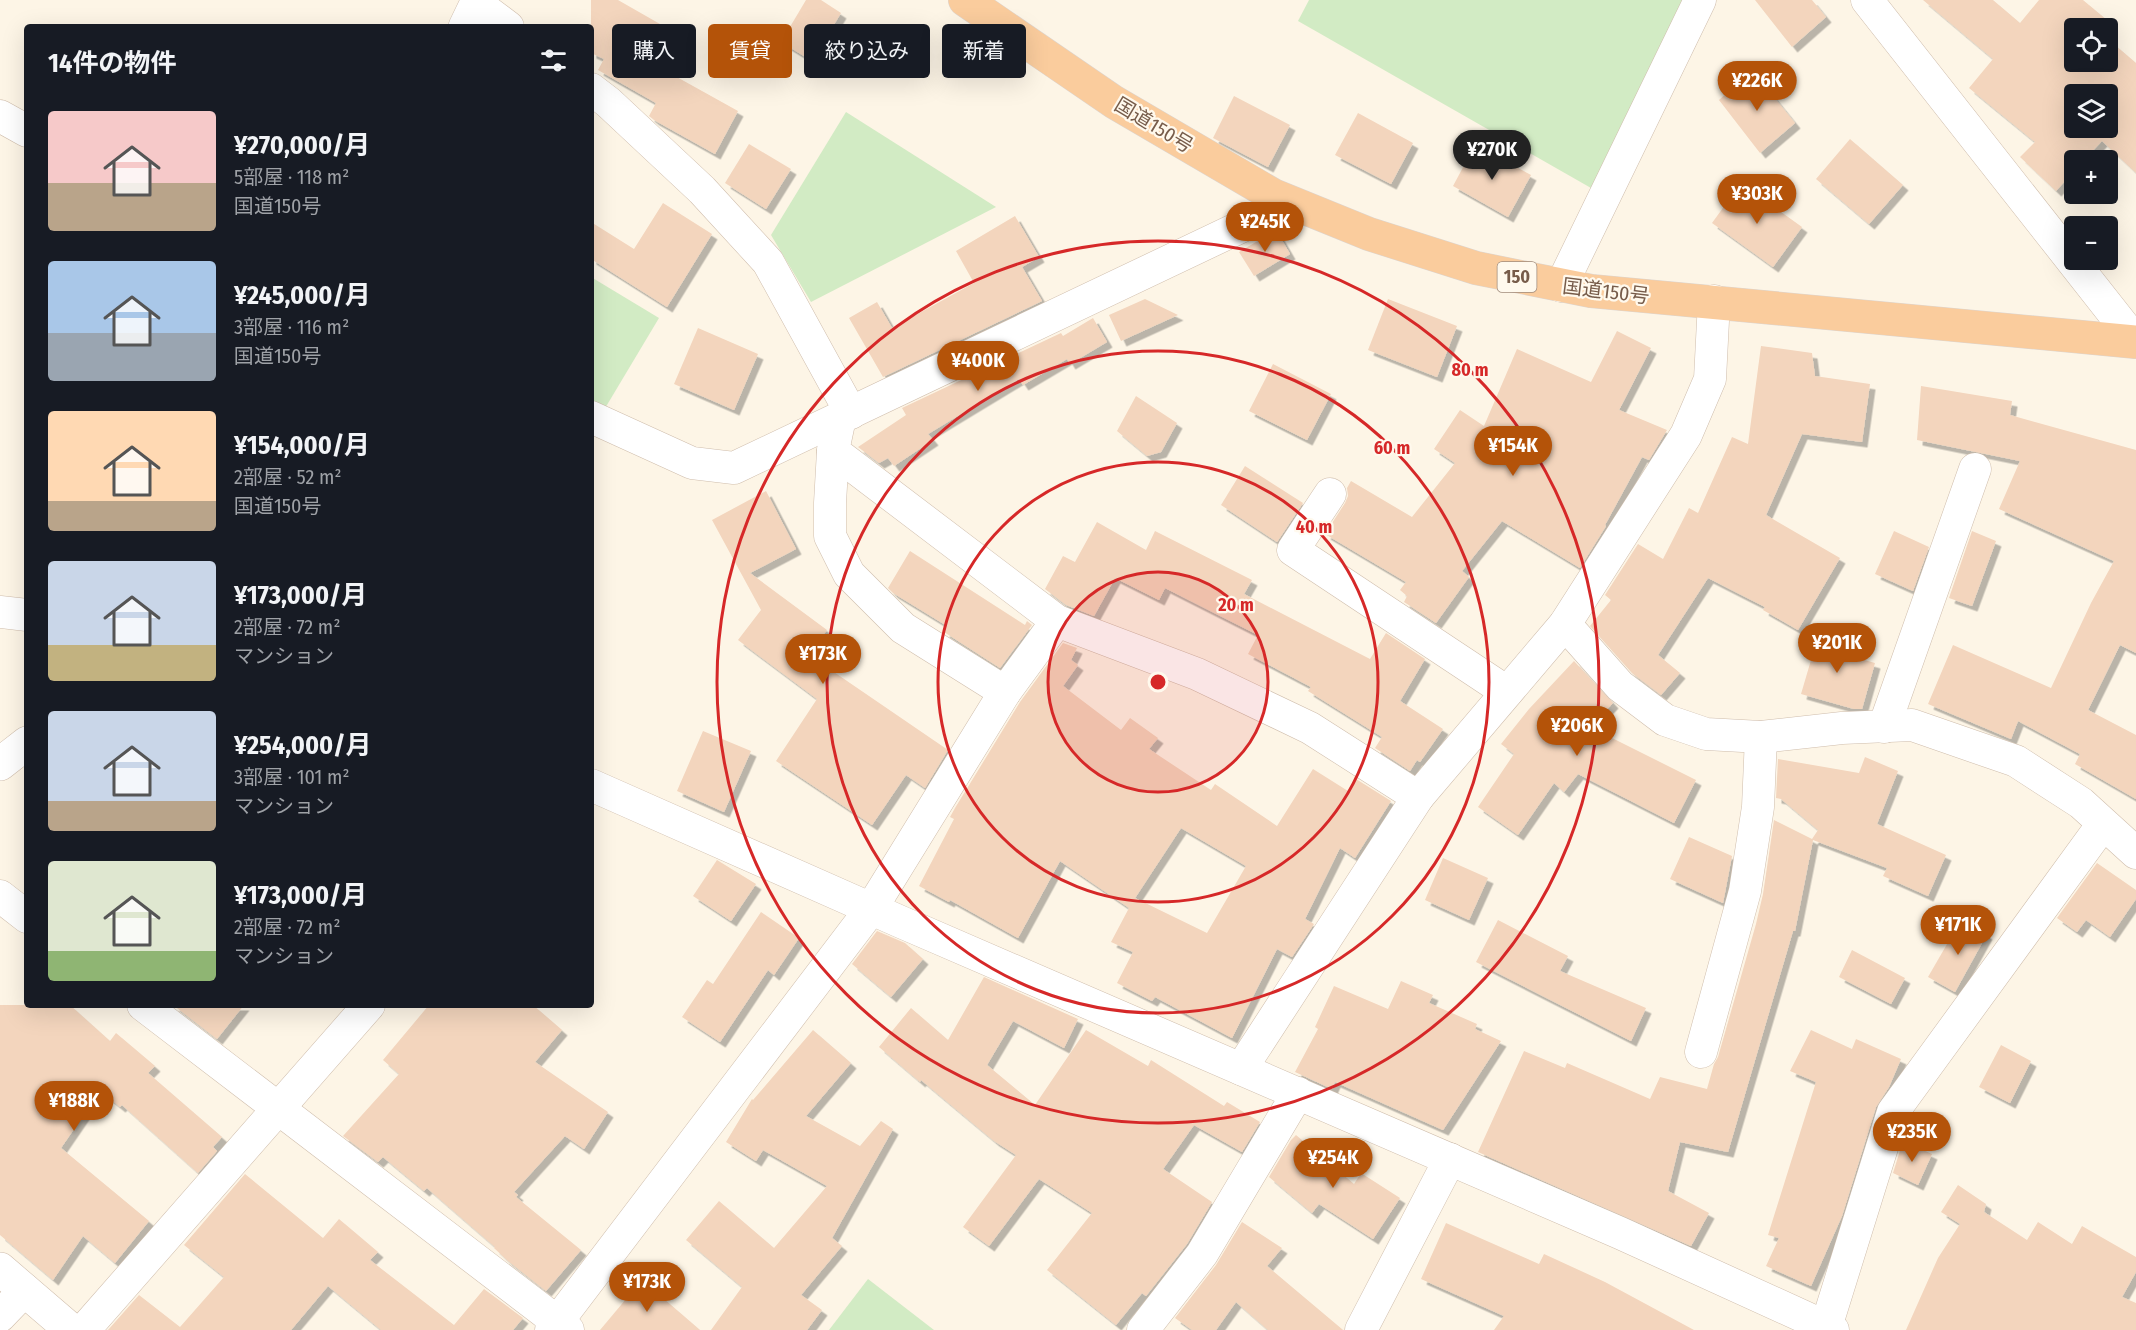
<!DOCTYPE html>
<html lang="ja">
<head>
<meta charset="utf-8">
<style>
  :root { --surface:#171b24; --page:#20242c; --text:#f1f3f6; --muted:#9ea1a6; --accent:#b45309 }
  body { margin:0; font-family:"Fira Sans Condensed","Noto Sans JP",sans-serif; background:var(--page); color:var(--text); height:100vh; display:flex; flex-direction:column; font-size:22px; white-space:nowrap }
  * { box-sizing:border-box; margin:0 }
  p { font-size:20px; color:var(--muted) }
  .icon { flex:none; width:33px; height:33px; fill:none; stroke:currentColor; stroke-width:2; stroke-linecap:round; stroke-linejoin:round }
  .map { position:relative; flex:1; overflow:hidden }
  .panel { position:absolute; left:24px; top:24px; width:570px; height:984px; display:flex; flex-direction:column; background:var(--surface); border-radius:6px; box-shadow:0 6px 24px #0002 }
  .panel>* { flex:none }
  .hud { position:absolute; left:612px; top:24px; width:570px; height:54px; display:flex; gap:12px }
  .fabs { position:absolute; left:2064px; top:18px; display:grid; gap:12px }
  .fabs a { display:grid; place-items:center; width:54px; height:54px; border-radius:6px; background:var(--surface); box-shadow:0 6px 24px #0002; font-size:30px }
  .price { position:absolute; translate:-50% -51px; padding:0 14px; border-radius:21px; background:var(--accent); color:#fff; font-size:20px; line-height:39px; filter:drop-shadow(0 2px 3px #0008) }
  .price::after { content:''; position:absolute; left:50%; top:36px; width:18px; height:14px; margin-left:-9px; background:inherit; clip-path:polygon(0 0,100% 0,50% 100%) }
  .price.active { background:#222; color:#fff }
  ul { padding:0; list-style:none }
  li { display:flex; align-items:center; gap:18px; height:150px; padding:0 24px }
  li span { display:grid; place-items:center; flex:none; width:168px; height:120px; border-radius:6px; color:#555 }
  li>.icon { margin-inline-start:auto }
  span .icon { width:72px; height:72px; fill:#fffc; stroke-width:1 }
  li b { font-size:26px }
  h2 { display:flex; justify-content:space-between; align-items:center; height:72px; padding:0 24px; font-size:26px }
  .chip { padding:0 21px; border-radius:6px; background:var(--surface); box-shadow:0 6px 24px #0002; font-size:21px; line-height:54px }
  .chip.active { background:var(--accent); color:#fff }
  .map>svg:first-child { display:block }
</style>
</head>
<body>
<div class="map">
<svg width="2136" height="1330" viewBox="0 0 2136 1330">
  <defs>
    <filter id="shadow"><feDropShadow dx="5.5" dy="5.5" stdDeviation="0" flood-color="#0004"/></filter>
  </defs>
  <rect width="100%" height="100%" fill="#fdf5e6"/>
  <g fill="#d2ebc4">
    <path d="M1309,0h391l-95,196 -307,-175z"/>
    <path d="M846,112l150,95 -185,95 -40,-67z"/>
    <path d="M591,277l68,41 -61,102 -7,-3z"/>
    <path d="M868,1279l66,51h-105z"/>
  </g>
  <g fill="#f3d5bd" fill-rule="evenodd" filter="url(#shadow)">
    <path d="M591,0h27l49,28 -19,33 90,50 -23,43 -61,-34 -5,-4 7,-13 -58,-33 6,-11 -13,-6z"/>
    <path d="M806,0h15l20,13 -29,48 -31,-19z"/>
    <path d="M1755,0h57l14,17 -34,30z"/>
    <path d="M1923,0h70l27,23 19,-23h44l24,20 -7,8h-26v34h34v-23l28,24v110l-34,-32 -18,19h-10v11l-18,20 -36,-34 15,-15 -66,-54 24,-29zM2074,94h34v34h-34z"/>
    <path d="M1752,70l43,53 -35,30 -41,-53z"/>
    <path d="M1234,96l56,29 -22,42 -55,-29z"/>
    <path d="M1358,113l55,30 -22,41 -56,-29z"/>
    <path d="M1850,139l53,46 -34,39 -53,-45z"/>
    <path d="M749,144l42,25 -25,40 -41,-26z"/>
    <path d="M1475,145l56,30 -23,42 -55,-31z"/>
    <path d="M1741,183l61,44 -29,40 -61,-44z"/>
    <path d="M663,203l49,31 -45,73 -76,-48v-37l43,27z"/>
    <path d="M1015,216l24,41 -17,10 20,34 -159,76 -34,-59 28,-16 15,26 82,-45 -18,-32z"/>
    <path d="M1276,230l14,24 -36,22 -15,-24z"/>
    <path d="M1145,299l33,16 -57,26 -12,-26z"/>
    <path d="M1388,299l69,27 -20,51 -69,-27z"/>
    <path d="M1093,318l14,24 -37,22 -3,-5 -44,26 -4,-6 -91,55 5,6 -39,26 -6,-8 -9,5 -21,-16 48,-32 -4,-7 159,-75 2,3z"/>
    <path d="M698,328l60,26 -24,56 -60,-26z"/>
    <path d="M1617,331l34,17 -32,62 48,20 -18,30 -7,-3 -37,68 1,1 -26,42 -78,-47 -40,50 7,6 -33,46 -32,-21 3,-6 -7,-6 6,-8 -81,-48 20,-31 3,-7 -1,-8 4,-7 61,36 43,-54 -21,-14 26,-39 24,16 33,-77 74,33z"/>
    <path d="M1761,346l51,7 3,23 55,8 -8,58 -60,-8 -36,81 74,43 -42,72 -35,-20 2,-3 -57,-29 -50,77 22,18 -19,22 -29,-22 -42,-47 21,-26 -6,-5 33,-51 25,15 26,-51 9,5 34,-76 16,7z"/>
    <path d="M1273,364l58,30 -24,46 -58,-29z"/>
    <path d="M1921,386l91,15 -2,14 126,35v203l-16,-8 -32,65 48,25v64l-61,-35 5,-10 -62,-33 -7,18 -83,-35 25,-59 98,43 40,-85 23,-42 -115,-52 21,-48 -103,-21z"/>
    <path d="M1136,396l41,27 -16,29 -14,4 -30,-25z"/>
    <path d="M1245,466l58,37 -26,39 -56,-37z"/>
    <path d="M766,491l30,58 -46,24 77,57 -18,25 139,95 -23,38 -19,-13 -34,50 -96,-64 41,-62 -79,-59 23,-30 -49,-90z"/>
    <path d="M1097,522l49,28 9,-19 97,49 -8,14 126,65 16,-26 39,26 -25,42 43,28 -23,33 -3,-2 -7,11 -35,-23 7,-11 -74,-46 3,-4 -63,-33 10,-19 -93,-47 -6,12 -44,-22 -21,38 -28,-11 -21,-16 18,-33 12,6z"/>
    <path d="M1894,531l35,16 -16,44 -38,-17z"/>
    <path d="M1972,531l24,10 -24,65 -23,-8z"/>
    <path d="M910,551l115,74 2,-4 5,4 -32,43 -56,-36 3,-6 -54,-33 -5,-5z"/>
    <path d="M1819,633l32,9 -4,13 28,8 -13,46h-8l-53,-15z"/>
    <path d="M1063,643l14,5 -6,12 7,5 -15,21 58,44 9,-12 28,20 -9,11 62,41 4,-6 62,42 36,-57 35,22 8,-12 35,22 -36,57 -15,-10 -35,71 9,5 -22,33 -15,-8 -45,89 -77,-41 -3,4 -35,-18 16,-31 -22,-10 18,-34 -69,-47 -42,77 -68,-38 -1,2 -30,-16 35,-67 -4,-2 5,-9 65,-106zM1181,828l65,38 -39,67 -72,-35z"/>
    <path d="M1574,661l39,42 -23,24 106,53 -22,43 -96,-49 -14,18 -10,-9 -36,52 -40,-28 36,-53 -13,-10 28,-35z"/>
    <path d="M703,731l48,20 -27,61 -47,-21z"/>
    <path d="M1865,757l33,14 -21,53 69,31 -18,41 -45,-20 4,-8 -74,-28 -18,91h-2l-65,221 -48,-10 -12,49 41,22 -18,33 -213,-94 46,-101 41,17 2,-5 83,36 10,-22 47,12 7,-25 4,-7 38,-133 7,-30 11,-74 38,19 6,-9 -37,-31 -5,-1 2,-39 81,14z"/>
    <path d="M1689,837l43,19 -9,47 -53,-24z"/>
    <path d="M1443,858l45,20 -19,42 -44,-20z"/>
    <path d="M717,860l39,24 -25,37 -38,-25z"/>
    <path d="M2097,863l39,27v9l-26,38 -24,-17 -9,12 -20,-14z"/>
    <path d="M761,912l38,26 -25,37 -6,-5 -48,72 -38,-25 25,-37 6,4z"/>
    <path d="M1498,920l70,36 -8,15 86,37 -15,33 -155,-79z"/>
    <path d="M1961,920l26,14 -32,58 -27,-15z"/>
    <path d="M877,931l28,12 18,16 -32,38 -39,-33z"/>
    <path d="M1852,950l53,28 -14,26 -52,-27z"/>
    <path d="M984,977l94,42 -14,29 -51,-27 -26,44 48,40 51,-75 62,36 3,-6 73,46 3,-4 33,20 -18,30 -48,-27 -31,44 49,33 -25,42 -41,52 -4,-3 -26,32 -69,-55 45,-57 -53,-34 -50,67 -26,-19 53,-72 -22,-14 -73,-61 -1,2 -41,-35 32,-39 37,32z"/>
    <path d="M1401,981l32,14 -4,8 48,21 -2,5 26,12 -58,89 -108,-48 -3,7 -37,-17 23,-43 -3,-2 19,-41 54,23z"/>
    <path d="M0,1005h70l40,36 6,-8 39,33 -7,7 74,64 -9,10 4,4 -19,22 -76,-68 -2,2 -20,-16 -39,57 88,73 -34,42 -32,-27 -30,44 -53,-45z"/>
    <path d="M173,1005h71l-27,34z"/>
    <path d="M429,1005h104l29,25 -27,32 73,50 -24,37 -19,-13 -51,56 4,3 -2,2 65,53 -35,41 -38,-30 -14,-13 1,-1 -68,-59 -3,3 -41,-34 -5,5 -35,-26 56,-62 -16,-14z"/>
    <path d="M813,1030l38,33 -45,53 54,30 21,-25 12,8 -61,109 10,8 -41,49 21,15 -15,20h-96l31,-43 -56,-47 33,-39 55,47 53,-62 -64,-36 -7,11 -30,-19 26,-43 1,1z"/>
    <path d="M1811,1030l41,19 4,-10 45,20 -12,28 -13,20 -34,109 -31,70 -45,-20 13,-28 -11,-3 48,-153 -26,-11z"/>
    <path d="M2001,1045l30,16 -21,42 -31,-16z"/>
    <path d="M1296,1135l58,49 7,-11 39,25 -27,41 -54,-35 -7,9 -43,-36 22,-37z"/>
    <path d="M1903,1141l29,13 -14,31 -25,-12z"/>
    <path d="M245,1174l78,64 16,-19 39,33 -8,8 84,65 30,-36 39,29 -10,12h-132l-53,-44 -37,44h-183l31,-35 41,32 44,-50 -40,-32z"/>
    <path d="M1958,1185l28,19 -2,8 43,28 11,-18 34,22 10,-18 54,31v15l-14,25 14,6v27h-230l32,-72 22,-34 -19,-12z"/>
    <path d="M1242,1222l40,26 -15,18 76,64h-75l-32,-28 -20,28h-24l-17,-12 41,-53z"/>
    <path d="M1446,1223l93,41 5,-10 61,28 89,48h-200l10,-14 -83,-37z"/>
    <path d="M642,1280l58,50h-100z"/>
  </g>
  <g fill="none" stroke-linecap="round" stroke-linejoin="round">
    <defs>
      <g id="minor">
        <path d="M1867,0l269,342"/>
        <path d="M476,3l32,24"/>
        <path d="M591,89l17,13 94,88 66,72 83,151"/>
        <path d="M0,116l27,15"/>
        <path d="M1561,286l139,-286"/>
        <path d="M591,417l101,46 42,5 557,-265"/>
        <path d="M840,418l-7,33 224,170 140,53 113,54 108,69"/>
        <path d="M833,451l-3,52v33l19,38 54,54 102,64"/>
        <path d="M1330,494l-37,56 214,142"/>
        <path d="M0,612l27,3"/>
        <path d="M1565,624l55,62 45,34 41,14 55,3 81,-9 70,-3 104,36 65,42 55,50"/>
        <path d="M1884,727l91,-258"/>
        <path d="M591,785l310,137 719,311 213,97"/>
        <path d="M0,896l27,21"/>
        <path d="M143,1005l425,325"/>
        <path d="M1701,1052l44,-161 13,-84 3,-70"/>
        <path d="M1241,1069l177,-272 147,-173 121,-189 24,-56 4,-78"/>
        <path d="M0,1316l25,-26"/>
        <path d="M1826,1327l67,-215 210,-288"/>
        <path d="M84,1330l285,-325"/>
        <path d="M551,1330l320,-421 134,-217 52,-71"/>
        <path d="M1143,1330l59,-76 96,-161"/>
        <path d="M1361,1330l89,-171"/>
      </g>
      <g id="tertiary">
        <path d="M465,27l13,-27"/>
        <path d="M0,764l27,-21"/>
        <path d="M0,1269l71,61"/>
      </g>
      <path id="trunk" d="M965,0l149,102 159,93 96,39 107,34 115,23 545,51"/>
    </defs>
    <use href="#minor" stroke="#cfbdac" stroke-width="33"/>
    <use href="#tertiary" stroke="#cfbdac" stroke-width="34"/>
    <use href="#trunk" stroke="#dcd5d0" stroke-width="34"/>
    <use href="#minor" stroke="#fff" stroke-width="32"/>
    <use href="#tertiary" stroke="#fff" stroke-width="33"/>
    <use href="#trunk" stroke="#facc9d" stroke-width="33"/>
  </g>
  <circle cx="1158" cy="682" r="110" fill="#d62828" fill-opacity=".12"/>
  <g fill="none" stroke="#d62828" stroke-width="3">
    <circle cx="1158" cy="682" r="110"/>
    <circle cx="1158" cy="682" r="220"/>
    <circle cx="1158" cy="682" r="331"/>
    <circle cx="1158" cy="682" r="441"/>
  </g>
  <g text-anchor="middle" stroke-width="4.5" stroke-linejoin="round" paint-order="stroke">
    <rect fill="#fff9ed" stroke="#a08b7b" stroke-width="1.5" x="1497.5" y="262" width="39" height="30" rx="4.5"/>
    <g font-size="18" font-weight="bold" fill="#775c4a">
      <text x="1517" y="283">150</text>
    </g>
    <g font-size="20" fill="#775c4a" stroke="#fff9ed">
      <text transform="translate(1154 125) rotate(31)" y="7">国道150号</text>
      <text transform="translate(1606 291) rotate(7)" y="7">国道150号</text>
    </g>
  </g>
  <circle cx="1158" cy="682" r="9" fill="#d62828" stroke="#fff9ed" stroke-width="3"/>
  <g font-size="18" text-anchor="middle" font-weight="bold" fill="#d62828" stroke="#fff9ed" stroke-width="4.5" stroke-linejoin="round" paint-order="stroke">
    <text x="1470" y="376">80 m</text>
    <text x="1392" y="454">60 m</text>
    <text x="1314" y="533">40 m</text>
    <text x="1236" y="611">20 m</text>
  </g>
</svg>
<div class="fabs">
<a><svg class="icon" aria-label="locate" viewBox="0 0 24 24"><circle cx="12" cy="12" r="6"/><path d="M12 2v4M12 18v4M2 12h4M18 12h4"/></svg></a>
<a><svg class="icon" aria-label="layers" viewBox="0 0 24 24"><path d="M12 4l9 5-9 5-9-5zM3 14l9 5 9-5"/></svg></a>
<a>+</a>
<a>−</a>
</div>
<b class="price" style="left:1757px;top:112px">¥226K</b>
<b class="price active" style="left:1492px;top:181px">¥270K</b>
<b class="price" style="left:1757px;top:225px">¥303K</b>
<b class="price" style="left:1265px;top:253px">¥245K</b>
<b class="price" style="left:978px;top:392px">¥400K</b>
<b class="price" style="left:1513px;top:477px">¥154K</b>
<b class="price" style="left:1837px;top:674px">¥201K</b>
<b class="price" style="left:823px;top:685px">¥173K</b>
<b class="price" style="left:1577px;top:757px">¥206K</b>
<b class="price" style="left:1958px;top:956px">¥171K</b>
<b class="price" style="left:74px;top:1132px">¥188K</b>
<b class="price" style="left:1912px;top:1163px">¥235K</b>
<b class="price" style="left:1333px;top:1189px">¥254K</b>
<b class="price" style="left:647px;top:1313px">¥173K</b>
<div class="hud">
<a class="chip">購入</a>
<a class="chip active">賃貸</a>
<a class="chip">絞り込み</a>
<a class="chip">新着</a>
</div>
<section class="panel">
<h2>14件の物件<svg class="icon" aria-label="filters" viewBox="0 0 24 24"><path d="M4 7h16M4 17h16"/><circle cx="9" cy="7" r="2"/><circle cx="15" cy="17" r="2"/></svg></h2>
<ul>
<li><span style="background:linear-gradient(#f6c9c9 60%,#b9a48a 0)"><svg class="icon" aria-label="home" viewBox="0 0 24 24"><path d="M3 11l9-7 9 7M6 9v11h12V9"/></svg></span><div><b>¥270,000/月</b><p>5部屋 · 118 m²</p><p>国道150号</p></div></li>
<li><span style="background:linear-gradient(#a9c7e8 60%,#9aa5b1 0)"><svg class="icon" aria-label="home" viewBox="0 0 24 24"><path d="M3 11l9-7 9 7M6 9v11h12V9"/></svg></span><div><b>¥245,000/月</b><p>3部屋 · 116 m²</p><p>国道150号</p></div></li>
<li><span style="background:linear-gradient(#ffd9b3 75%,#b9a48a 0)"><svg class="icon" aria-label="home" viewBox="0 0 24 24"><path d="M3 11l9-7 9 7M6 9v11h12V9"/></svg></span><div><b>¥154,000/月</b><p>2部屋 · 52 m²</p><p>国道150号</p></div></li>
<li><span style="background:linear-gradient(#c9d6e8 70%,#c2b280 0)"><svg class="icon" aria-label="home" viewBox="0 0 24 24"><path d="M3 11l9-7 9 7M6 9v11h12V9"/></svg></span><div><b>¥173,000/月</b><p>2部屋 · 72 m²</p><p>マンション</p></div></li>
<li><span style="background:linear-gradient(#c9d6e8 75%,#b9a48a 0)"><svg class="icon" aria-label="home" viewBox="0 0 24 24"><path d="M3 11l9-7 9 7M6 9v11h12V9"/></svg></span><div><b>¥254,000/月</b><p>3部屋 · 101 m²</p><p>マンション</p></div></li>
<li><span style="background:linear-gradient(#dfe7d0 75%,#8fb573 0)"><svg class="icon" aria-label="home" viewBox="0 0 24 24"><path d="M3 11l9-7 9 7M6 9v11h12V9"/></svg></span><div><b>¥173,000/月</b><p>2部屋 · 72 m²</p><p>マンション</p></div></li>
</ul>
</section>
</div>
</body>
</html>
